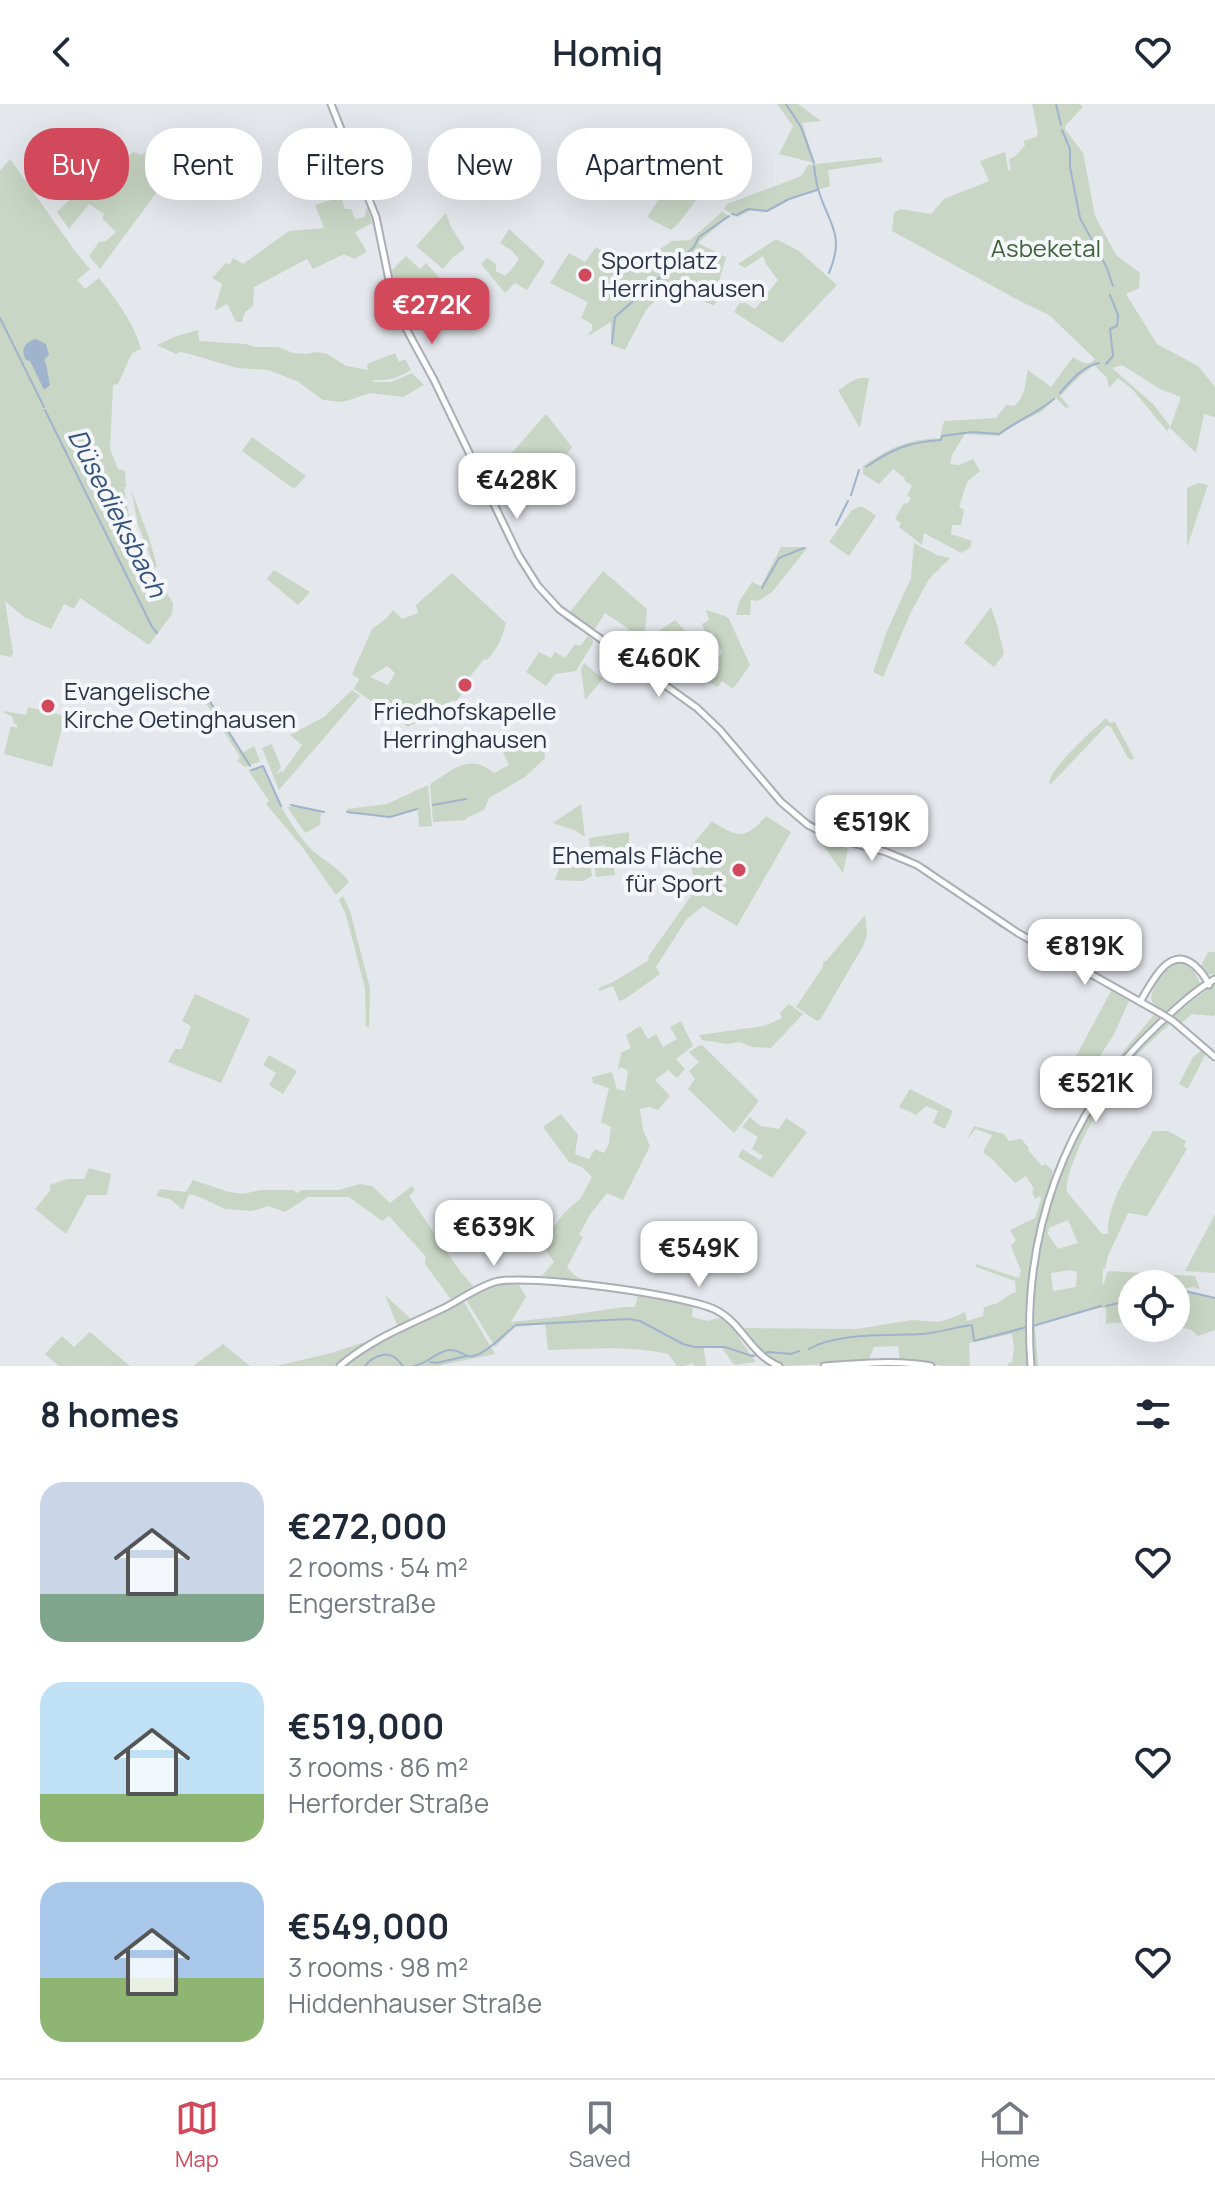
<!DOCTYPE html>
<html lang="en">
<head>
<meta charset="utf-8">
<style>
  :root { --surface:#fff; --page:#f6f6f7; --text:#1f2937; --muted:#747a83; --line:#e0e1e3; --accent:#d1495b }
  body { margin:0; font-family:Manrope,sans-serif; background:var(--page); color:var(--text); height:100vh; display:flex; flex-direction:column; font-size:30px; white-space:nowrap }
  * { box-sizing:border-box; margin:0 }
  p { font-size:26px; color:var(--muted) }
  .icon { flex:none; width:44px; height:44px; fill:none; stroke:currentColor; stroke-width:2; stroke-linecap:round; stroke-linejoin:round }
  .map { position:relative; height:1262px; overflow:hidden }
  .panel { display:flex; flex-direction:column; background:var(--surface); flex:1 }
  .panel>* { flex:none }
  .guide { position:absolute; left:24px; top:24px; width:800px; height:72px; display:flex; gap:16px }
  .buttons { position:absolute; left:1118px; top:1166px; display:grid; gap:16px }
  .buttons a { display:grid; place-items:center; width:72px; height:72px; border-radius:50%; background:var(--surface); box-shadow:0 8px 32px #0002; font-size:40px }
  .price { position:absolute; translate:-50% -68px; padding:0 18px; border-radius:16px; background:#fff; color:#222; font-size:26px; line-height:52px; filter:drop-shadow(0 2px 4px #0008) }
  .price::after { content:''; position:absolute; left:50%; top:48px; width:24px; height:18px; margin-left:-12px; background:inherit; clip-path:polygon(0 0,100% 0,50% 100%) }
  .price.active { background:var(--accent); color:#fff }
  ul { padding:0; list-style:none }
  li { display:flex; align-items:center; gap:24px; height:200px; padding:0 40px }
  li span { display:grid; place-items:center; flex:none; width:224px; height:160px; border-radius:24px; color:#555 }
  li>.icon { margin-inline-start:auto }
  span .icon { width:96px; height:96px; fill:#fffc; stroke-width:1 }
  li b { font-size:34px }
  h2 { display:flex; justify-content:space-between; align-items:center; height:96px; padding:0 40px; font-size:34px }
  .tag { padding:0 28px; border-radius:32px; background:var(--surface); box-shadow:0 8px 32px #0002; font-size:28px; line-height:72px }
  .tag.active { background:var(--accent); color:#fff }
  header { display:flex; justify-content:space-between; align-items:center; height:104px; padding:0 40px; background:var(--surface); font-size:36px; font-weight:600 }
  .tabs { display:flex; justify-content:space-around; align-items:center; height:112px; border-top:2px solid var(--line); background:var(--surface); font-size:22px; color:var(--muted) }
  .tabs a { display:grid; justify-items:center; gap:4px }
  .tabs .active { color:var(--accent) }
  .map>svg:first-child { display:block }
</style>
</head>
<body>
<header><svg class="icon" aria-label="back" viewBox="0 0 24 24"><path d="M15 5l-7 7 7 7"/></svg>Homiq<svg class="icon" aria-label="heart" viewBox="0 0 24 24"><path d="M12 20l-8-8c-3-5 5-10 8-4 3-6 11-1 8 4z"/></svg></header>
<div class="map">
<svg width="1215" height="1262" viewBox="0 0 1215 1262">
  <rect width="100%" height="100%" fill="#e4e7ec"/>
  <g fill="#c9d6c5" fill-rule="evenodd">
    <path d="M777,0h21l23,17 -19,2 13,40 -36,-9 14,-28z"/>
    <path d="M1032,0h48l3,3 -18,19v3l18,24 12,63 21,39 24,18 -1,15 -13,6 31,50 41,22 17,21v30l-11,-3 -8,39 -26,-25 11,-31 -21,-8 -38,-24 -10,3 42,37 16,21 -3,5 -34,-41 -15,-12 -9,10 -2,-10 -13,-13 -13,10 -21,21 9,11 -3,1 -10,-10 -15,14 -27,13 -15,11 -34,-2 -13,21 -2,9 10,1 13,-6 7,12 -13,11 -8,25 5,3 -3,15h-9l-1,9 21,7 -2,7 -9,5 -37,-20 -2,12 -23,-18 2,-4 -6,-4 9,-16 3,1 4,-6 -4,-3 5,-9 -8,-6 1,-2 -12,-9 -14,15 -16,-10v-8c29,-19 42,-26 77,-28l4,-17 52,-3 10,-13 8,1c13,-11 10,-21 14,-36l23,17 22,-30c8,5 15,10 22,2l-46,-44 -29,-14 -128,-70 2,-18 6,-4 31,5 13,-15 45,-18 -9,-20 25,-9 3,18 3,1 -2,-12c7,-1 11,-9 16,-14l-2,-4 13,-4 2,-4z"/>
    <path d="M160,34l8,11 -19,15 3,6 -3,6 10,13 -59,80 -11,-13 10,-14 7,-1 10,-9 -14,-14 2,-4 -15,-10 -20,25 -12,-17 40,-39 6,7 -4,-7 22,-21 6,6 6,-6 9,3z"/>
    <path d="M881,53l2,5 -55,8 2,16 -41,14 -21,12 -17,-2 -14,7 -13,-8 3,-5 67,-25 8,-4 6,-10z"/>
    <path d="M10,55l65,92 15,18 -13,11 8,9 14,-11c18,23 34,43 42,71l-9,4 -14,31 -5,1 -3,64 8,20 6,1 1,2 1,15h-2c4,28 10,55 24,80l2,-1 23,37 -1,11 -23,31 -69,-47 -6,11 -10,-5 -13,25 -27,-12 -19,-16 8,52 -2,4 -11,-2v-484z"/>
    <path d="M668,81l29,14 -19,25 -7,6 -24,-13z"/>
    <path d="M341,93l4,12h6l4,10 10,-2 1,-8h2l4,14 -17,9 12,20 -13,7 -10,-5 -31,15 -6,-10 -53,28 -1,19 -8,6 -3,10h-6l-9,-18 -11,6 -1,-2 7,-24 -10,-6 14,-15 4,1 3,-6 10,6 46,-33 35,-3 -9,-23z"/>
    <path d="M722,108l7,4 -31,27 28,14 -7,24 4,8 -9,17 -44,-21 -24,25 -21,40 -14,-5v-23l-21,13 -2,-1 4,-4v-6l-11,-6 7,-16 -38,-19 19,-30 16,9 11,-15 32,18 7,-10 19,-2 18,-12 18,-1z"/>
    <path d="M446,109l5,14 14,22 -12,8 -10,12 -27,-23z"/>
    <path d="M509,125l36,33 -18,28 -12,-7 -10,10 -24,-29 6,-6 9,6v7l9,5 7,-7 7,-10 -7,-8 -12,-8z"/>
    <path d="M776,135l23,12 38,34 -55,58 -48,-31 6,-10 3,2 1,-2 11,7 23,-29 -12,-16 -3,-8 -18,12 -7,-4z"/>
    <path d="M406,152l14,13 6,-6 16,18 -33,17 -12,-6 -5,-22z"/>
    <path d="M477,183l10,12 -17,18 -4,-4 8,-12 -5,-4z"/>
    <path d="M198,226l1,11 46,3 11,3h22l15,6 14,1 10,-2 10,2 19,12 22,4 -1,-6 28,-11 4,9 6,-3 6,11c-13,8 -23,11 -38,10v2h19l20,-9 12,12 -21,12 -33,-4 -27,9 -20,-2 -26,-19 -29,-11 -31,-2 -51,-15 -6,-1 -4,2 -19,-9 20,-9z"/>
    <path d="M860,274h9l-9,50 -22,-38c8,-4 13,-10 22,-12z"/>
    <path d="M546,310l26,33 -28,39 -17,-10 3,-5 -12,-4 -25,28 -7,-13z"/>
    <path d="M252,333l54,39 -12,13 -52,-38z"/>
    <path d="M1198,379l10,2 -21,62v-59z"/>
    <path d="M131,385l18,49 8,28 -2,2 -17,-43z"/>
    <path d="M859,403h4l13,9 -27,40 -20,-14 23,-32z"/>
    <path d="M914,439l23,12 13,3 -21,21 -18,33 -28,65 -10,-5 14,-41 24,-53z"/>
    <path d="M781,443h27l-36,45 -14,9 -7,-1 -1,15h-14l3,-13 13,-20 9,4z"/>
    <path d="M274,466l36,22 -12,13 -31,-26z"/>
    <path d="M603,467l44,38 -2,25 -20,16 -8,-3 12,-18 -24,-16 -11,17 -25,-17z"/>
    <path d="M452,469l54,50c-4,15 -8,25 -19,37l-3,-1 -16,20 4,4 -16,18 -3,-1 -45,27 -54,-38 5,-10 -7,-5 20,-45 15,-11 6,-8 9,9 16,-6 -2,-8zM387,562l8,7 -7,12 -18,-8z"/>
    <path d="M991,503l6,18 7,29 -10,13 -30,-24z"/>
    <path d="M706,506l19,6 4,3 21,46 -17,24 -11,-8 -4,6 -23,-12 1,-2 -11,-9 8,-12 -15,-11 -7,9 -21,-13 25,-17 36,40 5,2 6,-10 -10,-20 -6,3 -4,-11 7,-4z"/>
    <path d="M588,532l5,4v3l-17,28 -21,3 -9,12 -20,-14 13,-20 12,6 4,-6 10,6 10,-14 5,2z"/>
    <path d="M584,559l19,16 -18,21 -4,-31z"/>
    <path d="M204,586l38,63 12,-7 6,15 -1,1 -14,5 -8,-6 3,-4 -40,-63z"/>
    <path d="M352,586l8,6 -81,94 -17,-42 10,-4 9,23 -5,8 5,-4 2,1 19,-27 -12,-10 34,-18z"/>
    <path d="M28,603l37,9 -13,51 -48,-13 7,-28 6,2 1,-2 -4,-3 -2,-7 -8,-3v-2l22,4z"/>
    <path d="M1106,614l4,5 5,-1 19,36 -2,2 -4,-2 -17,-31 -4,-2 -56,59 -2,-1c2,-16 43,-52 57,-65z"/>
    <path d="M511,630l33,17 1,7 -20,19 -36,21 -5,12 -18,8v2l-33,2 -3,-38c23,-14 39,-32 64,-11l15,-8 -11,-23z"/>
    <path d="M262,662c13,29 26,58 48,82 12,12 30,20 39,34l-13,13 -33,-47 -37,-44 3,-3 -21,-31z"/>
    <path d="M428,681l4,41 -13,1 -1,-17 -28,7 -43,-4v-4l40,-5z"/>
    <path d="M581,700l4,33 -11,-7 -21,-7z"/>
    <path d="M294,702l27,6 -1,13 -15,8 -18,-26z"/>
    <path d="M766,712l25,16 -54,94 -34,-20 -17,14 -30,47 4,7 -35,25 -6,2 -6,-15 -14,5v-3l14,-6 36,-22 -1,-3 48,-68 -8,-39 24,-29c25,17 34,19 54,-5z"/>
    <path d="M629,728v20l-17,3 3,20 -19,2 -3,-19 14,-2 -2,-11 -15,2 -1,-9z"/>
    <path d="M817,733l31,12 -5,24z"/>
    <path d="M563,753h26l3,19 -9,5 -28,-1z"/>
    <path d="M343,792l7,15 20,77 -1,39h-3l-1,-39 -19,-73 -7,-15z"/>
    <path d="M865,811l2,20 -4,11 -43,74 -3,1 -21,-14 27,-40v-5l3,-1z"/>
    <path d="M1208,848h7v23l-10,-2 -4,-7z"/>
    <path d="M1175,859c16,0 21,10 26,23l-35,28 -13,-11 -2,-5c3,-15 11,-28 24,-35z"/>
    <path d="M1215,880v31l-2,1 -21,-2 -12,10 -10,-7z"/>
    <path d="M1111,887l18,10 -15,33 -35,55 11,8 40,-54 25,-29 8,4 -38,38 -32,43 -2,-1 -4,5 -28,-15z"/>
    <path d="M195,890l55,25 -29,64 -53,-21 7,-13h7l9,-23 -9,-5z"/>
    <path d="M789,900l14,10 -32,34 -19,-1 -12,-5 -12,2 -26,-4 -3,-5 65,-9 18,-8 -2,-5z"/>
    <path d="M1166,916l4,4c-17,16 -35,31 -49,49 -15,20 -58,96 -54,119l35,42h6c-2,-33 29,-75 45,-103h15l18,10 -2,5 3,3 -40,67 -19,-3 -20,43 -3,12 -2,1 -1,15 2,-1 3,-10 3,-2 85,5 5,13 -7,-2 -11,2 33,10v31l-17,6 -6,-6 -16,-4v-42h-44v37l-26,3v-16h-8l-63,18 3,40h-5c-4,-99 10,-178 64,-263l-1,-2 37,-49zM1068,1116l10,23 -20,6 -10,-15 1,-6zM1070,1166l7,2 -1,15 -23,4 -2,-18z"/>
    <path d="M681,917l12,25 -17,13 9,10 -8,9 -9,-8 -13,10 15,16 -12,14 -8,-3 -10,2 3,21 7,16 -27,54 -16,-7 -16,20 -12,22 4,2 -16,30 7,8 9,5 -1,2 -40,-6 12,-14 -7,-10 -3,-12 20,-27 17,-15 11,-21 -10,-10 -13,-5 -26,-35 18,-13 17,21 -3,19 14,5 6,-10 9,4 5,-9 2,-17 -10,-5 8,-34 -16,-5 -1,-6 20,-5 5,17 8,2 3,-20 -7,-4 -3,3 3,-17 10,-5 -5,-13 14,-9 8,13 8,-5 7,13 14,-8 -7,-12z"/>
    <path d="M700,941h2l57,56 -25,32 -46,-44 7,-10 -6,-8 10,-9 -10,-10z"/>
    <path d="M1202,946l4,3 -18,36 -9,-5 14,-27z"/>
    <path d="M269,951l28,16 -14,23 -14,-9 7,-12 -13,-8z"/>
    <path d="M910,985l43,22 -8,18 -12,-6 5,-12 -12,-5 -10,9 -17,-8z"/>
    <path d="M750,1013l10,9 19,3 7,-11 21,14 -35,46 -34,-21 4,-8 18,11 3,-4 -11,-7 6,-12 -16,-10z"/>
    <path d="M974,1022l30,8 5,7 12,-2 8,9 -1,2 14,16 3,-2 8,7 -21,81 -7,66 3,48h-20l1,-4 3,1 2,-14 -2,-15 -43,9 1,23h-25l-45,-5 -2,-15 -24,1 -6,15 -83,4c-19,-7 -32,-21 -41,-38l113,1 55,-9 26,2 14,-4 13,-6 2,9 16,-5 1,-9 14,-4 11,-8 7,-3 -1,-11 -39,-14v-3l43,14 2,-7 -10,-25 5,-6 -6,-10 25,-12 6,-19 -1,-3 -5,3 -3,-7 2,-3 -8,-13 -11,7 -22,-23 -10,-8 9,-17 -17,-6 -9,12z"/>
    <path d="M89,1064l22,6 -4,21h-20l-21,39 -31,-25 15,-18v-6l17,-6h17z"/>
    <path d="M193,1076l36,12 14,2 18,-4h32l4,3 5,-3h37l21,-6 12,2 18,17 22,-17 3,4 -6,6 51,75 14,16 -20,12 -4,-1 -25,-34 1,-7 -37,-41 -7,5 -33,-24h-41l-23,15 -16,-6 -17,5 -27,-2 -28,-13 -8,-2 -6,16 -13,-11 -14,-3 4,-7 26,3z"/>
    <path d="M1215,1110v59l-30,-2z"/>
    <path d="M517,1177l9,16 -15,25 46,-5 66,-10h12l3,-12 55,10 -1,12 15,4 16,-4 17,18 -2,2 18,25 -22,3 -12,-17h-18l2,18h-11l-2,-3 -9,3h-7l-9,-12c-40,-9 -80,-5 -120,-4l-3,-26 -30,3 -20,20 -27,-44 -1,-5 25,-13z"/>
    <path d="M385,1191l25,23 2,2 -14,7z"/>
    <path d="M459,1198h5l31,52 -58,12h-94l26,-20z"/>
    <path d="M90,1228l40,34h-71l-14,-12 17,-18 12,11z"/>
    <path d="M365,1238l-29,24h-60l55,-13z"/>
    <path d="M223,1240l27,22h-57z"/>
  </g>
  <path fill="#9fb4cc" d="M36,235l10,5 3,11 -5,5 2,4 4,21 -6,5 -14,-29 -4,-1c-6,-11 -1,-18 10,-21z"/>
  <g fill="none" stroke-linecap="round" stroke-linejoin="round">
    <g stroke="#9fb4cc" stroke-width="2">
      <path d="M786,0l15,23 13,36"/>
      <path d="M1056,0l5,21"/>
      <path d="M1062,26l8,19v18l10,51 26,48 7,20"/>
      <path d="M814,62c1,8 2,17 5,26 11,34 26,43 10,81"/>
      <path d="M732,110l5,1 11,-6 19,2 22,-12 28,-9"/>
      <path d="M0,214l44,89"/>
      <path d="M612,239l3,-26 79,-70 5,-10 30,-21"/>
      <path d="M1106,260l7,-8 -3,-27 7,-3 1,-11 -8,-20"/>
      <path d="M433,281l17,35"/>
      <path d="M441,284l7,16"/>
      <path d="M1060,289c10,-12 23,-27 39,-30"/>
      <path d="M45,306l107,217 5,6"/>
      <path d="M452,320l19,39"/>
      <path d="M866,363c26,-18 43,-25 75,-27l1,-4 30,-4 27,2c18,-13 38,-21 55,-35"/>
      <path d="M474,366l17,36"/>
      <path d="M851,391l8,-25"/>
      <path d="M492,404l17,35"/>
      <path d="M836,421l12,-24"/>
      <path d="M516,440l10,19"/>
      <path d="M510,441l20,35"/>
      <path d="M538,477l8,10"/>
      <path d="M532,478l2,3"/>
      <path d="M762,484l17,-30 25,-10"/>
      <path d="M540,487l7,10"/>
      <path d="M551,493l13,12"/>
      <path d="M566,515l10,7"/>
      <path d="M661,582l19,13"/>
      <path d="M204,588l46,74"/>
      <path d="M693,605l12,10"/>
      <path d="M743,649l26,31"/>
      <path d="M252,666l11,-4 18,40"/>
      <path d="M756,673l21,25"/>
      <path d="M782,695l6,5"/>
      <path d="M291,701l33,7"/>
      <path d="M433,701l33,-6"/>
      <path d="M781,702l16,14"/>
      <path d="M347,708l43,5 27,-8"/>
      <path d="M801,712l31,18"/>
      <path d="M801,719l12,8"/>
      <path d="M816,729l34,13"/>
      <path d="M838,732l57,16"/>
      <path d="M901,750l27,14 33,24"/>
      <path d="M943,781l59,42"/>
      <path d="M1004,824l65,37"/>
      <path d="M1015,824l17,10"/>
      <path d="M1049,843l23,13"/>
      <path d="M1176,1185l39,9"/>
      <path d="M1106,1202l26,-6"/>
      <path d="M1033,1222l68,-20"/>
      <path d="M809,1245c28,-17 80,-13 113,-15 16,-1 33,-7 50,-9l2,16 53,-14"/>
      <path d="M430,1258l6,1 31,-7"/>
      <path d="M365,1262c5,-7 20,-16 29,-9 4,2 6,6 9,9"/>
      <path d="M414,1262c14,-3 22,-14 35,-16 9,-1 12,4 19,6 15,3 36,-23 48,-31l112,-6 12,2 43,23 12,3h30l27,9 17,-4 22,2 8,-3"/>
    </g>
    <defs>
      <g id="secondary">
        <path d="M331,0l45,113 18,87"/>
        <circle cx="397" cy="203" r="4.5"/>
        <path d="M397,208l37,68 85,176 19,30 21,23 138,99 23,22 61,72 27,23 25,13 53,14 31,13 101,68 142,80"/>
        <path d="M1140,898c11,-18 29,-58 54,-37 7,6 12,13 15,20"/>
        <path d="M1173,917l42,36"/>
        <path d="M340,1262c31,-27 69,-41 106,-59 15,-8 32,-20 49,-25 31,-9 191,13 221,28 26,13 35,45 63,56"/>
        <path d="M824,1262c35,-2 72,-7 107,0"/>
        <path d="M1031,1262c-10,-128 32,-253 127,-341 18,-17 36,-34 57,-46"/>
      </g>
    </defs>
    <use href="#secondary" stroke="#a9aeb7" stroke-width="9"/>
    <use href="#secondary" stroke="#fff" stroke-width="5"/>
    <defs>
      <path id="secondary-bridge" d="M1160,909l13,8"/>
    </defs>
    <use href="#secondary-bridge" stroke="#a9aeb7" stroke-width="9" stroke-linecap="butt"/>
    <use href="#secondary-bridge" stroke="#fff" stroke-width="5"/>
  </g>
  <g fill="#d1495b" stroke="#f4f6f9" stroke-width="3">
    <circle cx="585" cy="171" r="8"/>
    <circle cx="465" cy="581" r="8"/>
    <circle cx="48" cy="602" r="8"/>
    <circle cx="739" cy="766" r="8"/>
  </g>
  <g text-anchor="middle" stroke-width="8" stroke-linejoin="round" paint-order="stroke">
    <g font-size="24" fill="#3f6138" stroke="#f4f6f9">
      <text x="1046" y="153">Asbeketal</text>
    </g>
    <g font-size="24" fill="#2b3445" stroke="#f4f6f9" text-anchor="start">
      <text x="601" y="165">Sportplatz<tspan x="601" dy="28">Herringhausen</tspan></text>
      <text x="64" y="596">Evangelische<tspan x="64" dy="28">Kirche Oetinghausen</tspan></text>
      <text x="465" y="616" text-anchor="middle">Friedhofskapelle<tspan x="465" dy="28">Herringhausen</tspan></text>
      <text x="723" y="760" text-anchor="end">Ehemals Fläche<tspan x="723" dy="28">für Sport</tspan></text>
    </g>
    <g font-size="26" font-style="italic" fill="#34527a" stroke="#f4f6f9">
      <text transform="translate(117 409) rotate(63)" y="9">Düsedieksbach</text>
    </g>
  </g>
</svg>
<div class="buttons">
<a><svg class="icon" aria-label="locate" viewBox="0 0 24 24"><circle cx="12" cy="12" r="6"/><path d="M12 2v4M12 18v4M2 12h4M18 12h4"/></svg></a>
</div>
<b class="price active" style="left:432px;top:242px">€272K</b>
<b class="price" style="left:517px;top:417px">€428K</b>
<b class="price" style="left:659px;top:595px">€460K</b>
<b class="price" style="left:872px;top:759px">€519K</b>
<b class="price" style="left:1085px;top:883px">€819K</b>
<b class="price" style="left:1096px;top:1020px">€521K</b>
<b class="price" style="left:494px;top:1164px">€639K</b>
<b class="price" style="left:699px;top:1185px">€549K</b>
<div class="guide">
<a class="tag active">Buy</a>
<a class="tag">Rent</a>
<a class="tag">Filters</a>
<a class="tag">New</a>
<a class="tag">Apartment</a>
</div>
</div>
<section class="panel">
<h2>8 homes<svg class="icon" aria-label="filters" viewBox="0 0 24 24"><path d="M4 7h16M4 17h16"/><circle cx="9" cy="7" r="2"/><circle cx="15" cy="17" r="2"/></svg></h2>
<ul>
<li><span style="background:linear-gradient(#c9d6e8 70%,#7fa58c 0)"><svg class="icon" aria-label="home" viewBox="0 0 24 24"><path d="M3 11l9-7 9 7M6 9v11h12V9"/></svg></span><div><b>€272,000</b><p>2 rooms · 54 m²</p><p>Engerstraße</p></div><svg class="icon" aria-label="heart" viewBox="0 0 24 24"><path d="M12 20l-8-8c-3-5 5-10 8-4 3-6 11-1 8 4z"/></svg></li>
<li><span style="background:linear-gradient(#bfe0f5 70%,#8fb573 0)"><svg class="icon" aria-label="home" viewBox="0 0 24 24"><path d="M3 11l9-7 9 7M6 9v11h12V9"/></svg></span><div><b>€519,000</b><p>3 rooms · 86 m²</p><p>Herforder Straße</p></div><svg class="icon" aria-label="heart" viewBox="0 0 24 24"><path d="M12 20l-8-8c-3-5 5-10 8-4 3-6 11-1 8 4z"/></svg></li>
<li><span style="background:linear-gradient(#a9c7e8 60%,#8fb573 0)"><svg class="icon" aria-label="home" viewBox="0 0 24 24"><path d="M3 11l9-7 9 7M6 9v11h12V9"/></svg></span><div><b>€549,000</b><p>3 rooms · 98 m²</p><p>Hiddenhauser Straße</p></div><svg class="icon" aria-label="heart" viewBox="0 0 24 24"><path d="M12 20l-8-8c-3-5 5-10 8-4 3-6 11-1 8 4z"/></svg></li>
</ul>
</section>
<nav class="tabs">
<a class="active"><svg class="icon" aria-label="map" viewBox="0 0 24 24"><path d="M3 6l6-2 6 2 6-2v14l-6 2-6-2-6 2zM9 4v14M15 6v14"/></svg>Map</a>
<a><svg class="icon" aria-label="saved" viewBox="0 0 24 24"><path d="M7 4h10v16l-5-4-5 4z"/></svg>Saved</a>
<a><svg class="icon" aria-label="home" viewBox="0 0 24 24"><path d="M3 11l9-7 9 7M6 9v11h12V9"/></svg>Home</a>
</nav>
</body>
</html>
